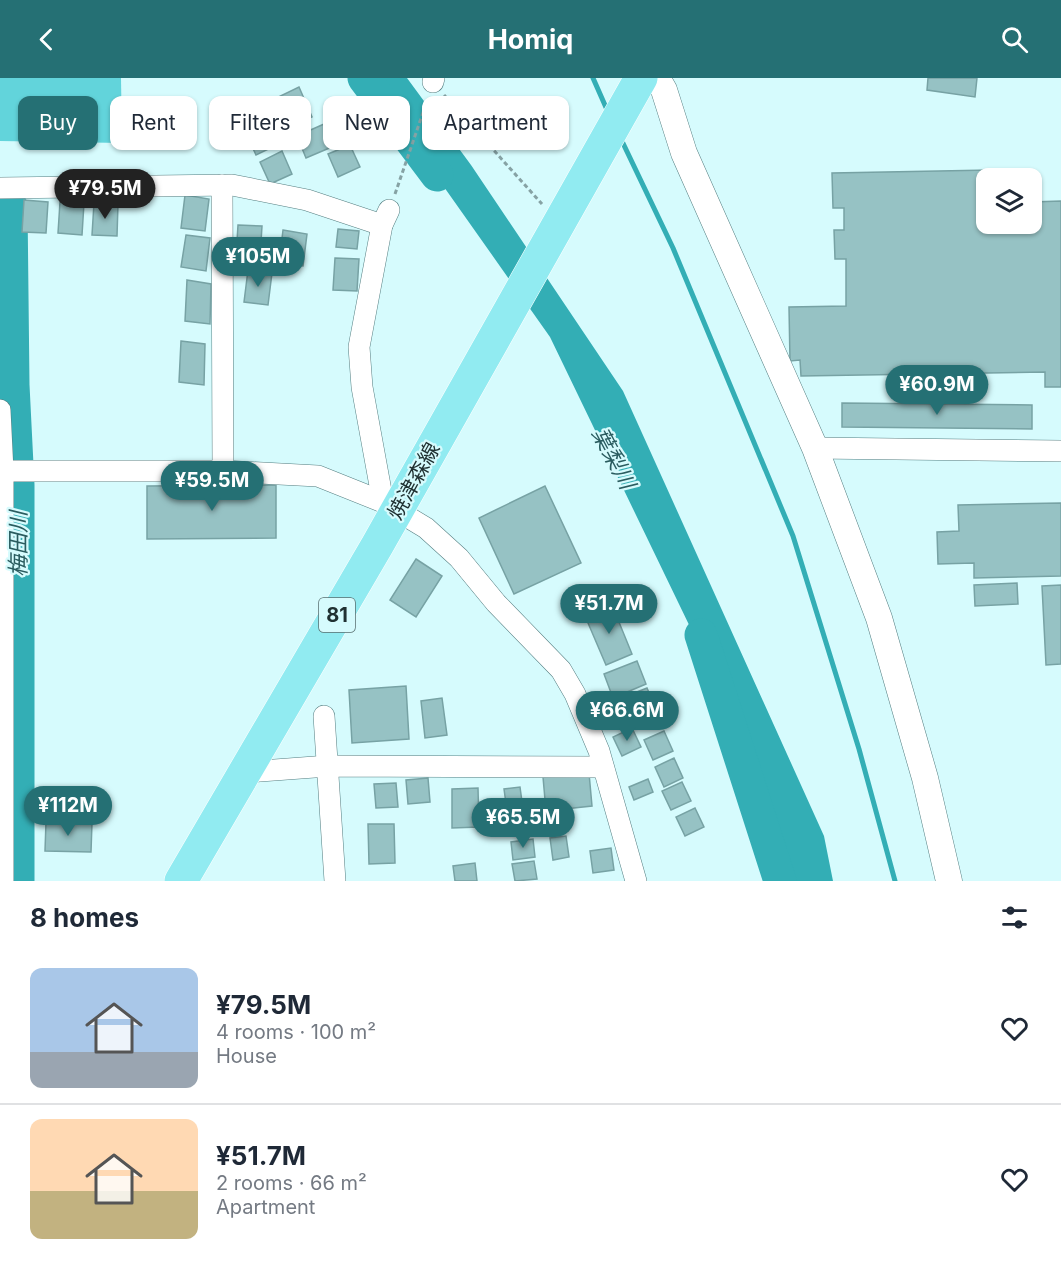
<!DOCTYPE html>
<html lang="en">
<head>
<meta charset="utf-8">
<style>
  :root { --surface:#fff; --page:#f6f6f7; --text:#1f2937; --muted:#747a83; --line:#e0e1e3; --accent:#257074 }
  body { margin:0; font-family:Inter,"Noto Sans JP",sans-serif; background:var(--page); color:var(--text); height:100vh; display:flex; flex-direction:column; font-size:22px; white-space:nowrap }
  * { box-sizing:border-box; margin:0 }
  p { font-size:20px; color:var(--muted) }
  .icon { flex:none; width:33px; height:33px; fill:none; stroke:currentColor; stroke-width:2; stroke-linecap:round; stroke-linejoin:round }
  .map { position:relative; height:803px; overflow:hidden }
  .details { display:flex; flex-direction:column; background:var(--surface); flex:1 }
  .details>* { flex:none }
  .hud { position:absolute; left:18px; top:18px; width:600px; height:54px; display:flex; gap:12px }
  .tools { position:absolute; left:976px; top:90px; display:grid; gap:12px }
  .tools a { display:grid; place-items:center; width:66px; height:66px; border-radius:12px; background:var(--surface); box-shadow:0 2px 4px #0004; font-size:30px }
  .price { position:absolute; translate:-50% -51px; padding:0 14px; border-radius:21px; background:var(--accent); color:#fff; font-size:20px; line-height:39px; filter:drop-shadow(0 2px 3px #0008) }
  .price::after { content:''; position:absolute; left:50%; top:36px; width:18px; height:14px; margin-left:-9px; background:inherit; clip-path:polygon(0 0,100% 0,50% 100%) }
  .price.on { background:#222; color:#fff }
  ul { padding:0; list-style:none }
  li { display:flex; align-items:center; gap:18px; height:150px; padding:0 30px }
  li+li { border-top:2px solid var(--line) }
  li span { display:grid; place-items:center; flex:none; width:168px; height:120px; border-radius:12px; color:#555 }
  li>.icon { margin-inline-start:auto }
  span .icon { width:72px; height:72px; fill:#fffc; stroke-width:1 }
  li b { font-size:26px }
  h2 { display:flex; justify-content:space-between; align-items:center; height:72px; padding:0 30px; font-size:26px }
  .pill { padding:0 21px; border-radius:12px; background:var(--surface); box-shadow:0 2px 4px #0004; font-size:21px; line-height:54px }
  .pill.on { background:var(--accent); color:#fff }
  header { display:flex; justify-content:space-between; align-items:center; height:78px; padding:0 30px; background:var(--accent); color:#fff; font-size:27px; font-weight:700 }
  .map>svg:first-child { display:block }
</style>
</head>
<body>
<header><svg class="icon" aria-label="back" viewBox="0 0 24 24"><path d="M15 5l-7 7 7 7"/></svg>Homiq<svg class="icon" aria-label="search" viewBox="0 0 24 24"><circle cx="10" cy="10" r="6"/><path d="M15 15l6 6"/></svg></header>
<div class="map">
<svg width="1061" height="803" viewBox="0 0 1061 803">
  <rect width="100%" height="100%" fill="#d6fbfd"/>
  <path fill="#62d4db" d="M0,0h121l1,65 -122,-2z"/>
  <path fill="#33aeb5" d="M367,0h40l64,87 152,226 201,445 9,45h-47l-23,-103 -213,-441z"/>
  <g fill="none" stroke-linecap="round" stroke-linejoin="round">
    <g stroke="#33aeb5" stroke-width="5">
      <path d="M593,0l15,34"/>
      <path d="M621,61l52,109 120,288 66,213 36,132"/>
    </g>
    <g stroke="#33aeb5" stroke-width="33">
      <path d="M364,0l73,97"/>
      <path d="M11,128l2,179 5,100v396"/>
      <path d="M701,557l79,246"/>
    </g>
  </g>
  <g fill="#96c2c4" stroke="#77a2a4" stroke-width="1.5">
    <path d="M928,0h49l-2,19 -48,-7z"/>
    <path d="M299,9l13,30 -28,13 -14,-29z"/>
    <path d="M267,45l10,22 -21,10 -10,-22z"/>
    <path d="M324,46l10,22 -28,12 -9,-22z"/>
    <path d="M350,67l10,22 -22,10 -10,-23z"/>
    <path d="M282,73l10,23 -22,10 -10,-22z"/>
    <path d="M991,92v8h-4v46h45v-22l29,-1v186h-16v-15l-244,4 -1,-16 -10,1 -1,-54 57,-1v-47h-11l-1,-29h10v-22h-11l-1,-35z"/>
    <path d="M185,117l24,4 -4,32 -24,-3z"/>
    <path d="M24,122l24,2 -2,31 -24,-1z"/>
    <path d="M60,124l24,1 -2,32 -24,-2z"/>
    <path d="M94,125l24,1 -1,32 -25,-1z"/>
    <path d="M238,147l24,1 -2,32 -24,-1z"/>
    <path d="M338,151l21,2 -2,18 -21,-2z"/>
    <path d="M283,152l24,4 -4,32 -24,-3z"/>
    <path d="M186,157l24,3 -4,33 -25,-4z"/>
    <path d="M335,180l24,1 -2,32 -24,-1z"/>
    <path d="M248,192l24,3 -4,32 -24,-3z"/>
    <path d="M187,202l24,4 -1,40 -25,-3z"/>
    <path d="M181,263l24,3 -1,41 -25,-3z"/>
    <path d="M842,325l190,2v24l-190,-2z"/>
    <path d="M276,407v53l-129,1v-53z"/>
    <path d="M545,408l36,77 -67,31 -35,-76z"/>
    <path d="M1061,425v73l-87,2v-15l-36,1 -1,-32 22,-1 -1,-26z"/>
    <path d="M416,481l26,17 -26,41 -26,-17z"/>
    <path d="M1017,505l1,21 -43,2 -1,-21z"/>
    <path d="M1061,507v79l-15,1 -4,-79z"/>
    <path d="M612,527l20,49 -26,11 -21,-49z"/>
    <path d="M637,583l9,23 -33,14 -9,-24z"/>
    <path d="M406,608l3,53 -57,4 -3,-53z"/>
    <path d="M647,610l10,23 -33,13 -10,-23z"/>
    <path d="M442,620l5,37 -22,3 -4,-37z"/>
    <path d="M632,650l9,19 -19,9 -9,-19z"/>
    <path d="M664,653l9,20 -20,9 -9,-20z"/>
    <path d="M674,680l9,20 -19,9 -9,-20z"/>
    <path d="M589,695l3,33 -46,5 -3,-34z"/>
    <path d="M428,700l2,24 -22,2 -2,-24z"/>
    <path d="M648,701l5,13 -19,8 -5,-13z"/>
    <path d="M682,704l9,19 -20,9 -9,-19z"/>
    <path d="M396,705l2,24 -22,1 -2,-24z"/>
    <path d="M520,709l3,22 -16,2 -3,-22z"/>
    <path d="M478,710l1,39 -27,1v-39z"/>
    <path d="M695,730l9,19 -19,9 -9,-19z"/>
    <path d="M524,734l3,22 -16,2 -2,-22z"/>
    <path d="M46,744l46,1 -1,29 -46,-1z"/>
    <path d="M368,746h26l1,39 -26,1z"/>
    <path d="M566,758l3,21 -16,3 -3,-22z"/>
    <path d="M533,761l2,18 -22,3 -2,-18z"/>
    <path d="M611,770l3,22 -21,3 -3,-22z"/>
    <path d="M534,783l3,18 -22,2 -3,-17z"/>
    <path d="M475,785l2,18h-22l-2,-15z"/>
  </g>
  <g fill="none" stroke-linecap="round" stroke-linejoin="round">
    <defs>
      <g id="minor">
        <path d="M433,4l1,-4"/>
        <path d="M222,107l1,286"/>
        <path d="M0,110l232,-3 75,15 75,25"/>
        <path d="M0,332l3,61v410"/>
        <path d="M815,370l246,3"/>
        <path d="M0,393h223l95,5 65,26 43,26 33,30 37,45 65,67 14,24 24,57 37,130"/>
        <path d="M383,424l-21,-115 -3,-40 23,-122 7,-15"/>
        <path d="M324,638l11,165"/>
        <path d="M246,694l82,-6 275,1"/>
      </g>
      <path id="tertiary" d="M657,0l7,12 20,63 131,295 64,170 46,160 24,103"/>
      <path id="primary" d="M181,803l197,-337 263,-466"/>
    </defs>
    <use href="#minor" stroke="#547e81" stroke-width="22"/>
    <use href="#tertiary" stroke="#547e81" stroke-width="27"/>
    <use href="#primary" stroke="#fff" stroke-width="34"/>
    <g stroke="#86a2a4" stroke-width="3" stroke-dasharray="4.5 3" stroke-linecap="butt">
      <path d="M444,17l98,109"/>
      <path d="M395,116l32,-93"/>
    </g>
    <use href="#minor" stroke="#fff" stroke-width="21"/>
    <use href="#tertiary" stroke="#fff" stroke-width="26"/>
    <use href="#primary" stroke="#91ebf1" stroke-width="33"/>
  </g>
  <g text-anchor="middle" stroke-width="4.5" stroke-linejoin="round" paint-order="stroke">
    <rect fill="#d6fbfd" stroke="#576e6f" stroke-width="1.5" x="319" y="520" width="36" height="34" rx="4.5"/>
    <g font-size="20" font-weight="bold" fill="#203132">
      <text x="337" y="544">81</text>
    </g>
    <g font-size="21" fill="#203132" stroke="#d6fbfd">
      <text transform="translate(414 403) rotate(-61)" y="7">焼津森線</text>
    </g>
    <g font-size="22" font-style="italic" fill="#2a5c5f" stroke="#d6fbfd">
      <text transform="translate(614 380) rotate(62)" y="8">葉梨川</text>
      <text transform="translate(18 466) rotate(-90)" y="8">梅田川</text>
    </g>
  </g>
</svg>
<div class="tools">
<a><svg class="icon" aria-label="layers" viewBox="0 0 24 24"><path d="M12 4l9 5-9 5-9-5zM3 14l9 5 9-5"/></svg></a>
</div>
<b class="price on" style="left:105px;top:142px">¥79.5M</b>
<b class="price" style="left:258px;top:210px">¥105M</b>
<b class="price" style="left:937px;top:338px">¥60.9M</b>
<b class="price" style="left:212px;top:434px">¥59.5M</b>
<b class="price" style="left:609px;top:557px">¥51.7M</b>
<b class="price" style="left:627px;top:664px">¥66.6M</b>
<b class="price" style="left:68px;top:759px">¥112M</b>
<b class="price" style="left:523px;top:771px">¥65.5M</b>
<div class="hud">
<a class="pill on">Buy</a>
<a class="pill">Rent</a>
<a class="pill">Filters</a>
<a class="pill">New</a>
<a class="pill">Apartment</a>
</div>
</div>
<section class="details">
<h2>8 homes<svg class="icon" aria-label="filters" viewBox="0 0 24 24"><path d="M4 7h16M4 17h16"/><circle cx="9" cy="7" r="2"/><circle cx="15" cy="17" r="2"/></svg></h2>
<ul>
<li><span style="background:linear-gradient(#a9c7e8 70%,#9aa5b1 0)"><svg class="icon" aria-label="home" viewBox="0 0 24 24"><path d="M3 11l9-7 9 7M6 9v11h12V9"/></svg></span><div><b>¥79.5M</b><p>4 rooms · 100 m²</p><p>House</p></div><svg class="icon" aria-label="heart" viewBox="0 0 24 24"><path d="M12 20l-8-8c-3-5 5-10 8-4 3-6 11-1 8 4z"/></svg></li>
<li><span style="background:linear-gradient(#ffd9b3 60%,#c2b280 0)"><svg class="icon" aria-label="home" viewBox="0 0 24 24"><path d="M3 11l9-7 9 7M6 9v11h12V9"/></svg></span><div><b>¥51.7M</b><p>2 rooms · 66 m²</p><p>Apartment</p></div><svg class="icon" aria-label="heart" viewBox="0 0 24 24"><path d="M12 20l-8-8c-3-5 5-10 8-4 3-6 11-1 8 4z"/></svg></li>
</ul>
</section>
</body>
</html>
